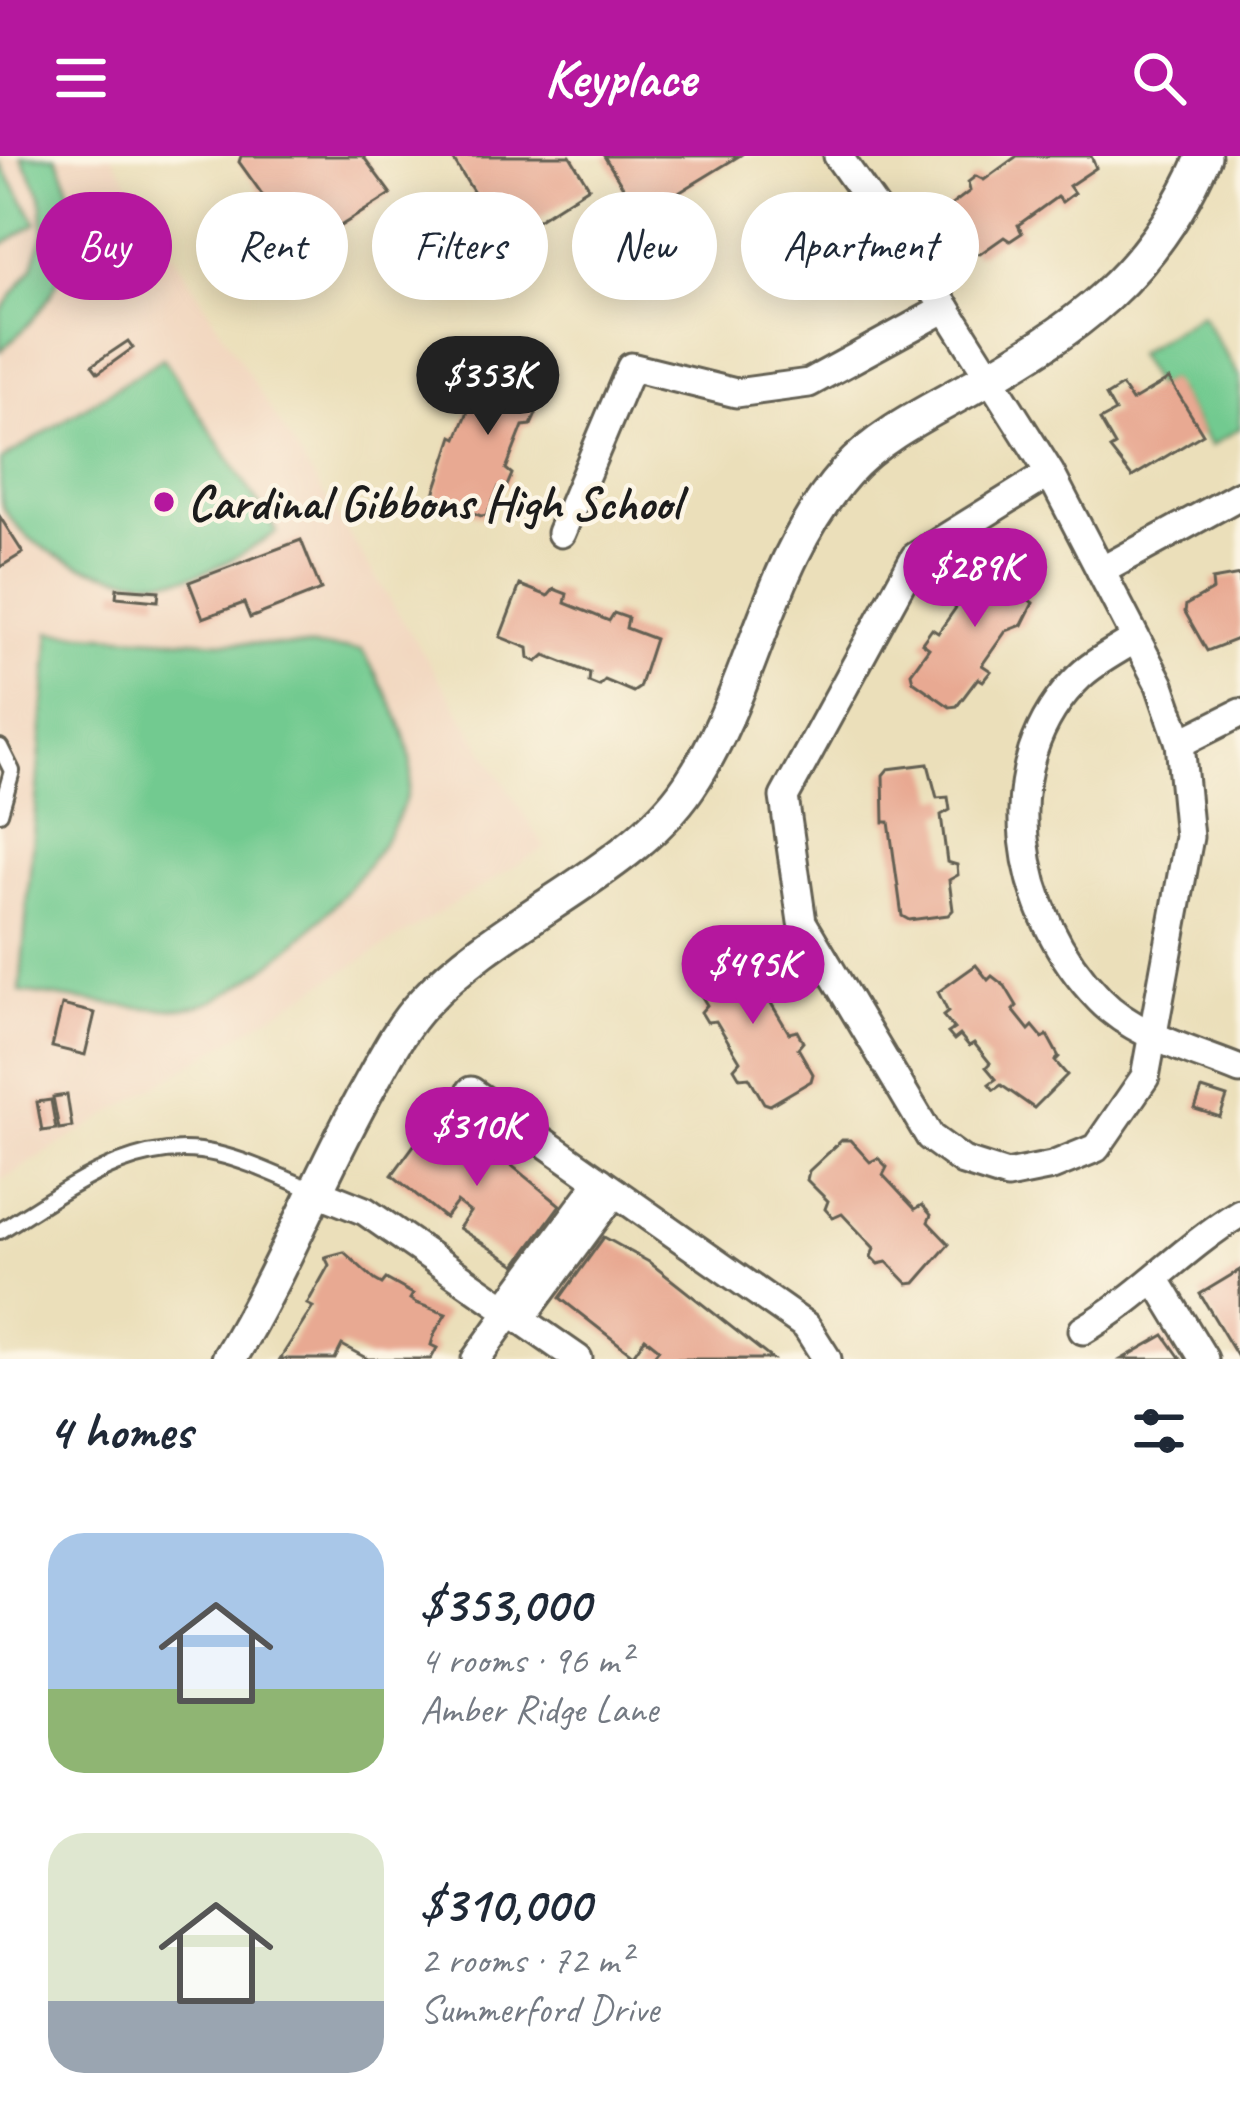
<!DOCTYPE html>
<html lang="en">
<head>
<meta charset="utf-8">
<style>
  :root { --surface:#fff; --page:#f6f6f7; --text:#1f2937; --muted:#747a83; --accent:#b5179e }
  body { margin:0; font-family:Caveat,sans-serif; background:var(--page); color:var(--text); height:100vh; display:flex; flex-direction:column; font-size:45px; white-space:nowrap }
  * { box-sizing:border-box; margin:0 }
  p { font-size:39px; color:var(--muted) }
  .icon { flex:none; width:66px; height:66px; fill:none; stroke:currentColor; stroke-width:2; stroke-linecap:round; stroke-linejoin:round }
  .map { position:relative; height:1203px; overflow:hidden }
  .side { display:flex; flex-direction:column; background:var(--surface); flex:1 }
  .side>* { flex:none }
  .banner { position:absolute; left:36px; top:36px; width:1170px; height:108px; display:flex; gap:24px }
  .price { position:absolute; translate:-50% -102px; padding:0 27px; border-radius:42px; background:var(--accent); color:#fff; font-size:39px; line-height:78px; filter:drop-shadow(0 3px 6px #0008) }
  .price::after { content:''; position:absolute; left:50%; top:72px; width:36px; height:27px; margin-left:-18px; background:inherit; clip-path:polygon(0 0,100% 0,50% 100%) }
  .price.on { background:#222; color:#fff }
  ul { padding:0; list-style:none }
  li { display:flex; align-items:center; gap:36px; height:300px; padding:0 48px }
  li span { display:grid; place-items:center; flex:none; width:336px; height:240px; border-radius:36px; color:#555 }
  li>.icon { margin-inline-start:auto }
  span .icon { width:144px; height:144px; fill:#fffc; stroke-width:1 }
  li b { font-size:51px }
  h2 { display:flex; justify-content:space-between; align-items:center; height:144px; padding:0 48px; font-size:51px }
  .chip { padding:0 42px; border-radius:54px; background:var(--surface); box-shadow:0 6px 30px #0003; font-size:42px; line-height:108px }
  .chip.on { background:var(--accent); color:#fff }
  header { display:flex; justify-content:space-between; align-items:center; height:156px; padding:0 48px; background:var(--accent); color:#fff; font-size:54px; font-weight:700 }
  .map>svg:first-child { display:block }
</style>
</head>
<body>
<header><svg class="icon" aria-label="menu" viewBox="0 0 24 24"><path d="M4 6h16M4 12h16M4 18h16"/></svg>Keyplace<svg class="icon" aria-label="search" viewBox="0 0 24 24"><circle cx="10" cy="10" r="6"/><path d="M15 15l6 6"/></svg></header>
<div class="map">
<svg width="1240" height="1203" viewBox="0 0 1240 1203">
  <rect width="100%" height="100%" fill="#fcf5e5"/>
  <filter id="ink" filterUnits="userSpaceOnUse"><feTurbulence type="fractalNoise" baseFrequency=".00833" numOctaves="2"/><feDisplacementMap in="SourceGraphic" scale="24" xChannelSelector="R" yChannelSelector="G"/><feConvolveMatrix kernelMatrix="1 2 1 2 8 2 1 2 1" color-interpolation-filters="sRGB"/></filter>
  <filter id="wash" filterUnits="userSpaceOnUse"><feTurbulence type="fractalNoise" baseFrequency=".004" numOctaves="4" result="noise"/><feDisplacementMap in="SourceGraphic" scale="48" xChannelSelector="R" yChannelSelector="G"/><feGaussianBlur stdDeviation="2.7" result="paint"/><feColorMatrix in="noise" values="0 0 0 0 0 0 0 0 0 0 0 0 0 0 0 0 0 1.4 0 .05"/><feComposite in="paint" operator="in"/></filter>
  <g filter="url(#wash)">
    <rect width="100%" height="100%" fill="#ebdfba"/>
    <path fill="#f1d5bd" d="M0,0h112l433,692 -545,333z"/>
    <g fill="#72ca90" stroke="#477356" stroke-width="3">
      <path d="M21,0h35c39,74 5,145 -56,195v-39l33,-45 11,-35 -3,-37z"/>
      <path d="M0,7l37,60 -37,23z"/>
      <path d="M1201,158l39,64v50l-29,18 -42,-66 -13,7 -20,-33z"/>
      <path d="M163,202l114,174c-31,19 -63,42 -100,47 -54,7 -147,-20 -174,-72 -3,-12 -3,-32 -3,-46z"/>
      <path d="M50,476l312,18c20,34 48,79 49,119 2,74 -153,231 -225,239 -44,4 -119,-11 -166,-16z"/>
    </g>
    <g id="blocks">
      <g fill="#e8a992">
        <path d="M241,0h122l28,38 -95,60 -16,-25 5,-3 -46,-64z"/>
        <path d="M451,0h119l19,31 -85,54z"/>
        <path d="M604,0h135l-98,60z"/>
        <path d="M1017,0h74l5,12 -27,18 5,7 -12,9 -5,-5 -39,28 4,8 -12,8 -6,-4 -24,17 -6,-1 -28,-44 24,-18 -2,-9 8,-6 8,4z"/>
        <path d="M128,185l5,7 -35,25 -6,-8z"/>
        <path d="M495,201l47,23 -11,28 5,6 -5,11 -8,1 -17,43 6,5 -5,12 -8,1 -12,28 -6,1 -48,-19 20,-61 4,2 10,-24 4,-28 6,2 11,-29z"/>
        <path d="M1169,223l34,55 -71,43 -22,-28 5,-3 -15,-26 15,-8 -9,-16 16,-10 10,15z"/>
        <path d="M0,361l23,36 -23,14z"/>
        <path d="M301,384l20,50 -71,28 -6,-15 -41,15 -14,-36z"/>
        <path d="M993,396l43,26 2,7 -10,14 5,4 -11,22 -16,6 -24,34 9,6 -8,10 -5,-3 -21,28 -7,1 -37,-26 -2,-8 18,-25 -7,-5 10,-14 6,4 29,-41 -8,-7 7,-10 7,5z"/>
        <path d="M1240,419v63l-33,13 -22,-39 1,-7 27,-15 -1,-10z"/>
        <path d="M520,429l28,11 6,-7 13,5 -2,9 44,18 5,-8 14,5 -2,10 29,11 -16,49 -6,4 -28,-12 -6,6 -10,-4 1,-9 -45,-18 -8,7 -8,-4 -1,-10 -28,-11z"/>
        <path d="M117,432l42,3 -1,10 -42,-4z"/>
        <path d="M928,608l9,34 11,-1 2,13 -9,5 6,47 10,3 1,10 -9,5 4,30 -5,5 -39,5 -7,-4 -13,-94h-5l-1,-47 5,-6z"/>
        <path d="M740,794l16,26 8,-1 7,10 -6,8 24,40 8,-2 6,11 -5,6 15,26 -2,7 -41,24 -6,-2 -15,-26 -9,1 -6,-10 6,-7 -24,-40 -9,1 -6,-10 6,-7 -16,-26 3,-7z"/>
        <path d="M976,809l12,15 4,-4 13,10 12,20 -4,4 16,20 4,-4 10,12 4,-3 12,22 -4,4 12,14 -33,33 -33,-23 -7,5 -5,-6 7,-5 -10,-12 4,-4 -16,-20 -5,3 -9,-11 -6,5 -6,-7 6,-4 -11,-13 5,-4 -10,-20z"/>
        <path d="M62,849l33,8 -10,42 -33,-8z"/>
        <path d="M1202,933l25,8 -7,20 -25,-8z"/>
        <path d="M67,939l5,32 -13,2 -6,-32z"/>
        <path d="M51,944l5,29 -14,2 -5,-29z"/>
        <path d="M436,959l32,23 4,-5 88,72 -44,60 -57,-37 11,-16 -13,-10 -12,16 -53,-43z"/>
        <path d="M842,984h8l20,22 8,-4 9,9 -4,8 32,34 7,-4 9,10 -3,7 21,22 -34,39 -7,1 -21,-22 -9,2 -7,-7 3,-9 -32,-34 -9,4 -8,-9 3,-8 -21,-21 2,-9z"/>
        <path d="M604,1081l45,25 123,97h-121l8,-10 -14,-11 -12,17 -73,-57z"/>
        <path d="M344,1096l31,28 7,4 4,-5 27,15 -3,5 6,4 30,11 -11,18 -4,13 6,3 -6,11h-63l-26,-14 -7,14h-55l33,-52 -6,-3 22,-39 -4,-8z"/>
        <path d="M1240,1114v89h-1l-39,-65z"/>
        <path d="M1164,1179l17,24h-59z"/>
      </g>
    </g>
  </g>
  <g filter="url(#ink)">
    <use href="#blocks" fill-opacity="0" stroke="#646053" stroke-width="3"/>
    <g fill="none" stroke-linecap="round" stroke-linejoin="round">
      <defs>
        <g id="service">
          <path d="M0,591l12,24 -12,42"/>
          <path d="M0,1075c65,-40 136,-97 217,-77 34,8 65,24 98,37"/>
        </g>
        <g id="minor">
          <path d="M838,0l108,152 104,165 110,212 20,58 9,94 -44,240 -49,71 -44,18 -45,9 -44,-14 -33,-24 -128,-215 -18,-125 131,-240 135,-84"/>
          <path d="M561,377l70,-166 105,26 73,-10 137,-75"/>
          <path d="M1101,415l139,-76"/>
          <path d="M1135,483c-17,11 -39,22 -54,36 -94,89 -64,241 19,325 35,36 94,51 140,70"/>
          <path d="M1180,587l60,-30"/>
          <path d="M471,935l335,235 21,33"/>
          <path d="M315,1035l50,20 213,148"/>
          <path d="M1156,1124l48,79"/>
          <path d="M507,1150l93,-125"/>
          <path d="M523,1160l92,-124"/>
          <path d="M1083,1174c61,-36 97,-80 157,-117"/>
          <path d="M476,1203l36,-50"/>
        </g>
        <path id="tertiary" d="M229,1203c50,-82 86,-173 132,-258 19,-33 36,-71 63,-99 77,-84 206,-128 265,-216 66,-98 76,-223 157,-314 31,-35 78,-58 119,-81 111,-61 188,-116 239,-235"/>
      </defs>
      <use href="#service" stroke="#646053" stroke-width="20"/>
      <use href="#minor" stroke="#646053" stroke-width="33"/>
      <use href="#tertiary" stroke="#646053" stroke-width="39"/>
      <use href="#service" stroke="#fff" stroke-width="14"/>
      <use href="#minor" stroke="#fff" stroke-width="27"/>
      <use href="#tertiary" stroke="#fff" stroke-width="33"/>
    </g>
  </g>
  <circle fill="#b5179e" stroke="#fcf5e5" stroke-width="4.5" cx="164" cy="346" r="12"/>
  <g text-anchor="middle" stroke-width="9" stroke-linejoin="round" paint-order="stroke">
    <g font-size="48" font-weight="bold" fill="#1c1c1c" stroke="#fcf5e5" text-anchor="start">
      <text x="188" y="363">Cardinal Gibbons High School</text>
    </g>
  </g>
</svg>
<b class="price on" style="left:488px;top:282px">$353K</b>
<b class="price" style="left:975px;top:474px">$289K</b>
<b class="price" style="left:753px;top:871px">$495K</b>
<b class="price" style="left:477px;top:1033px">$310K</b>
<div class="banner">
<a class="chip on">Buy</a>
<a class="chip">Rent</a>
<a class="chip">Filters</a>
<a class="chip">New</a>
<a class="chip">Apartment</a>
</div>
</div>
<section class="side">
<h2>4 homes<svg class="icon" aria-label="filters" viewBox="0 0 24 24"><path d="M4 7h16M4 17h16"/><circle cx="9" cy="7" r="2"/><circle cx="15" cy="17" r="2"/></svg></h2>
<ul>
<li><span style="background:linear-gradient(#a9c7e8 65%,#8fb573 0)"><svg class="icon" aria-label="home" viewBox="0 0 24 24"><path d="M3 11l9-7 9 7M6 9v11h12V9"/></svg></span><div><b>$353,000</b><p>4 rooms · 96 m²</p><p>Amber Ridge Lane</p></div></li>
<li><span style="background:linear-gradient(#dfe7d0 70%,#9aa5b1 0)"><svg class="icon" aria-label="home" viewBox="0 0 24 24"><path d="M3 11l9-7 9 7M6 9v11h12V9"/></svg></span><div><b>$310,000</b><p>2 rooms · 72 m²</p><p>Summerford Drive</p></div></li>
</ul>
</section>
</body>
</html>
